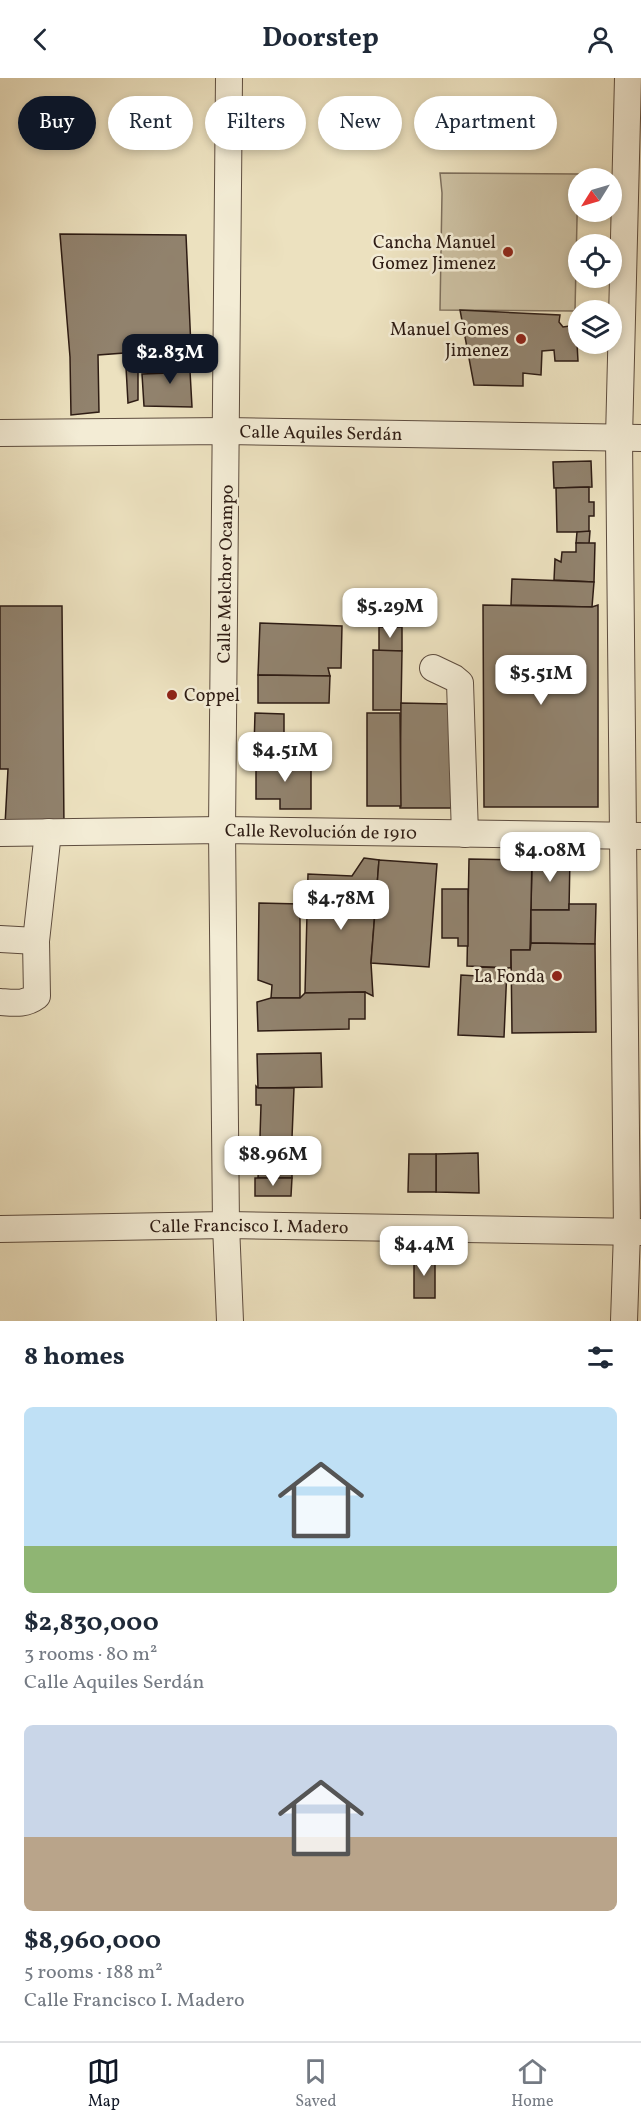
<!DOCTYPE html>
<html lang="en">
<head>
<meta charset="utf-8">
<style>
  :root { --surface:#fff; --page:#f2f2f3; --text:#1f2937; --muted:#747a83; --line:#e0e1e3; --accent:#111827 }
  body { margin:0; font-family:Vollkorn,serif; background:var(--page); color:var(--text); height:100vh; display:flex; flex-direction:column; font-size:22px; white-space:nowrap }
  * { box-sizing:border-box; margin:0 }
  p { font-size:20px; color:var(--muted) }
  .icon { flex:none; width:33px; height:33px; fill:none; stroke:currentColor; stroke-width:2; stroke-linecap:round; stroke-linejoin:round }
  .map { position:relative; height:1243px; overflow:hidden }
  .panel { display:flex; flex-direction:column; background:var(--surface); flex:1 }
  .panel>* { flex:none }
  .banner { position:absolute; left:18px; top:18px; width:606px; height:54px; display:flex; gap:12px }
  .needle { width:39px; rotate:233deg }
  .tools { position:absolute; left:568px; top:90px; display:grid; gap:12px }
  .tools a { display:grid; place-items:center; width:54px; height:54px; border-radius:50%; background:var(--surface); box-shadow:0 3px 9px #0003; font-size:30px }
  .price { position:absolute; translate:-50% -51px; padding:0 14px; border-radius:12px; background:#fff; color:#222; font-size:20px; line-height:39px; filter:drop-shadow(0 2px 3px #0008) }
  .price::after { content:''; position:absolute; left:50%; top:36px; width:18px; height:14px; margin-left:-9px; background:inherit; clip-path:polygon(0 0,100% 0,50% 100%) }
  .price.active { background:var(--accent); color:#fff }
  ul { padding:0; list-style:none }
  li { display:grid; align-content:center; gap:12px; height:318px; padding:0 24px }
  li span { display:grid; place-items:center; height:186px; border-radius:9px; color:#555 }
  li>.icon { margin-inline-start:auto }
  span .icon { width:108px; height:108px; fill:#fffc; stroke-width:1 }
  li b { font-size:26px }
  h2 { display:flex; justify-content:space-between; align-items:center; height:72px; padding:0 24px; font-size:26px }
  .tag { padding:0 21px; border-radius:27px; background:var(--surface); box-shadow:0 3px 9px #0003; font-size:21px; line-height:54px }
  .tag.active { background:var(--accent); color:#fff }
  header { display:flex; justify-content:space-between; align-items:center; height:78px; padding:0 24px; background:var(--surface); font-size:27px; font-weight:700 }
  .menu { display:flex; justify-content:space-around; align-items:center; height:84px; border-top:2px solid var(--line); background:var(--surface); font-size:16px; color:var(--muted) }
  .menu a { display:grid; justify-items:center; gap:3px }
  .menu .active { color:var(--accent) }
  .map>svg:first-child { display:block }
</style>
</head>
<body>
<header><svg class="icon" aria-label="back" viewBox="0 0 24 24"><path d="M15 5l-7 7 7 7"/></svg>Doorstep<svg class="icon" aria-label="person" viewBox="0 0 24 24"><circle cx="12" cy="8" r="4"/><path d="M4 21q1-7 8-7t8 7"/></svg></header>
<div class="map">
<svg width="641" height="1243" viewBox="0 0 641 1243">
  <rect width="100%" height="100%" fill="#ece1bf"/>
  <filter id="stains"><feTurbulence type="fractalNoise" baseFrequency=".00333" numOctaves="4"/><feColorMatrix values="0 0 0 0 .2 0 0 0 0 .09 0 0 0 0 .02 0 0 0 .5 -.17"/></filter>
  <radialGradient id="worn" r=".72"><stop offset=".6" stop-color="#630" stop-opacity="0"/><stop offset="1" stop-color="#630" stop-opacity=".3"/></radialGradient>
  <path fill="#ccc0a2" stroke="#7d6e5b" stroke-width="1.5" d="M440,95l138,1 -3,137 -135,-1 2,-117z"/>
  <g fill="#91826d" stroke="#2e1c14" stroke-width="1.5">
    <path d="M60,156l126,1 5,113 -93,7 1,57 -28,3 -1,-58z"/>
    <path d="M460,232l100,5 -1,7 4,5 13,-2 2,36h-23l-1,-11 -12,1 -1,24 -18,-2v13l-49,-1z"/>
    <path d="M189,275l3,54 -48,-1 -2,-32 27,-1v-18z"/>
    <path d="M126,289l12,2v31l-10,3z"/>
    <path d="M591,383l1,26 -38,1 -1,-26z"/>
    <path d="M589,409v15h5v14h-5v16h-32l-1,-44z"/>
    <path d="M590,453l-1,13 -13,-1 1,-11z"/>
    <path d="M576,465h19l-1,39 -40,-2 1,-21 6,3 1,-10h14z"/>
    <path d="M512,501l82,3 -2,25 -81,-2z"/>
    <path d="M483,527l109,2 6,-2v202h-114z"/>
    <path d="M0,528h62l2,222 -59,-3 3,-56h-8z"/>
    <path d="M260,545l82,3 -1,42h-13l2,8 -72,-1z"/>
    <rect x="379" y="549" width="23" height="24"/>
    <path d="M373,572l29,1 -1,59h-28z"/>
    <path d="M258,597l72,1 -1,27h-71z"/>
    <path d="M401,625l51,1 -1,104h-51z"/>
    <path d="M255,635l29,1v35l-30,-1z"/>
    <path d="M367,635h33l1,93h-34z"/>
    <path d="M256,683h55v48h-31v-10h-24z"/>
    <path d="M530,778l40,1 -1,53h-38l1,-50z"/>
    <path d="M364,780l15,2 -8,103 2,33 -8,-4 -60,1 3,-119 44,2z"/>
    <path d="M469,781l63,1 -2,90h-19v18l-44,-2z"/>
    <path d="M379,782l58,4 -8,103 -58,-4z"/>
    <path d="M442,811h26v57h-10v-8h-16z"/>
    <path d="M259,825l41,1v94h-29l1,-13 -14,-5z"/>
    <path d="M569,826h27l-1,40 -64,-1v-33h38z"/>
    <path d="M531,865l64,1 1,88 -84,1 -1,-83h19z"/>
    <path d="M479,889l28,1 -3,69 -46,-2 3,-60 17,1z"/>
    <path d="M365,914v27h-16v10l-91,2 -1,-29 14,-4h29l5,-5z"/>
    <path d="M321,975l1,34 -64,1 -1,-34z"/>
    <path d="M256,1008l2,2h36l-2,50 -32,-1 1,-32h-5z"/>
    <path d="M260,1059l32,1v40h-34z"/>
    <path d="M478,1075l1,40 -43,-1v-38z"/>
    <path d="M409,1076h27v38h-28z"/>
    <path d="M255,1100h37l-1,18h-36z"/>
    <rect x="414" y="1178" width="21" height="42"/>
  </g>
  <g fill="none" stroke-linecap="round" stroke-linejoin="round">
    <defs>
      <g id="minor">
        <path d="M229,0l-7,752 4,395 4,96"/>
        <path id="s1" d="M0,355l226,-2 415,7"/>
        <path d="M433,590l21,10 6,5 5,151"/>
        <path id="s2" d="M0,755l222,-3 419,6"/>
        <path d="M0,861l36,2"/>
        <path d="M0,924c14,1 25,3 37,-6l-1,-55 12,-109"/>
        <path id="s3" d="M0,1151l226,-4 415,7"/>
        <path d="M624,1243l3,-89 -8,-794 9,-360"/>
      </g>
    </defs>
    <use href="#minor" stroke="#5e4d3f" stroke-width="28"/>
    <use href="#minor" stroke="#f3ecd5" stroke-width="26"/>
  </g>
  <g fill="#8f2418" stroke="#f3ecd5" stroke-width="2">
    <circle cx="508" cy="174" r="6"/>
    <circle cx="521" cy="261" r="6"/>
    <circle cx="172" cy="617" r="6"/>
    <circle cx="557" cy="898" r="6"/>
  </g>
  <g text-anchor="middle" stroke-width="5" stroke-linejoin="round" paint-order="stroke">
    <g font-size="18" fill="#2e1c14" stroke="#f3ecd5" text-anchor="end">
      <text x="496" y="170">Cancha Manuel<tspan x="496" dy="21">Gomez Jimenez</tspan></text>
      <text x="509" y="257">Manuel Gomes<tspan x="509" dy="21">Jimenez</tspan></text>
      <text x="184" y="623" text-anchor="start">Coppel</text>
      <text x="545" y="904">La Fonda</text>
    </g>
    <g font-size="18" fill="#2e1c14" stroke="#f3ecd5">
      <text dy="6" stroke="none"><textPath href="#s1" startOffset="321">Calle Aquiles Serdán</textPath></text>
      <text transform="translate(225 496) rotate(-89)" y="6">Calle Melchor Ocampo</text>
      <text dy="6" stroke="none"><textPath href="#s2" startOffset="321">Calle Revolución de 1910</textPath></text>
      <text dy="6" stroke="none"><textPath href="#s3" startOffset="249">Calle Francisco I. Madero</textPath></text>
    </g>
  </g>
  <rect width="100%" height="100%" filter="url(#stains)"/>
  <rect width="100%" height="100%" fill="url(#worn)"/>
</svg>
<div class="tools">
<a><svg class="needle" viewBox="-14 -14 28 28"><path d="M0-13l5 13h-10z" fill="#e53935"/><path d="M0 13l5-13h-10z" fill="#747a83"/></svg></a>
<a><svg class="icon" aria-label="locate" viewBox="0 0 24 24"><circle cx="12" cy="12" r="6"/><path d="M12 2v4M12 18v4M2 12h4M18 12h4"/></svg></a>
<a><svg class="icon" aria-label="layers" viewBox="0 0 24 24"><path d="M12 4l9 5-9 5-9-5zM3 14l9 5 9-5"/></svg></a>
</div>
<b class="price active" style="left:170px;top:307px">$2.83M</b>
<b class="price" style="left:390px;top:561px">$5.29M</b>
<b class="price" style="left:541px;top:628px">$5.51M</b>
<b class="price" style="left:285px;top:705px">$4.51M</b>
<b class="price" style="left:550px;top:805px">$4.08M</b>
<b class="price" style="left:341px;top:853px">$4.78M</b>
<b class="price" style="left:273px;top:1109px">$8.96M</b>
<b class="price" style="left:424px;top:1199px">$4.4M</b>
<div class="banner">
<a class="tag active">Buy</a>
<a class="tag">Rent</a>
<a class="tag">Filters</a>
<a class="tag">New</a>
<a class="tag">Apartment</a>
</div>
</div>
<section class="panel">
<h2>8 homes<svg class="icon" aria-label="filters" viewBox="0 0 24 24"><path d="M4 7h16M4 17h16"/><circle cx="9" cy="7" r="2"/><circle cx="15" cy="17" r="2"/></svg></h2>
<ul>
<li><span style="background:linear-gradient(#bfe0f5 75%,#8fb573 0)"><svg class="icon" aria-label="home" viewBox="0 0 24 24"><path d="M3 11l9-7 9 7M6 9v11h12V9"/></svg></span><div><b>$2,830,000</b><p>3 rooms · 80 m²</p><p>Calle Aquiles Serdán</p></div></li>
<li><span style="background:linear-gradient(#c9d6e8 60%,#b9a48a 0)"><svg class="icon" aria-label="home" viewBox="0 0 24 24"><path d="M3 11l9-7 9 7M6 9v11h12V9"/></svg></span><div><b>$8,960,000</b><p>5 rooms · 188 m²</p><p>Calle Francisco I. Madero</p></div></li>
</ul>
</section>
<nav class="menu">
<a class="active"><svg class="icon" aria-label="map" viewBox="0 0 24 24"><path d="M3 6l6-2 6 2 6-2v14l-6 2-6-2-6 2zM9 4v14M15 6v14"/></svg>Map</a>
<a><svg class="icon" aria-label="saved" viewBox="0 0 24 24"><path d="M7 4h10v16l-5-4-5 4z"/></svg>Saved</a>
<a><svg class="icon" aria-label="home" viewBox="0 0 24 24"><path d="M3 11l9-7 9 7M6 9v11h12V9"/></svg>Home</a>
</nav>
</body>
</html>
